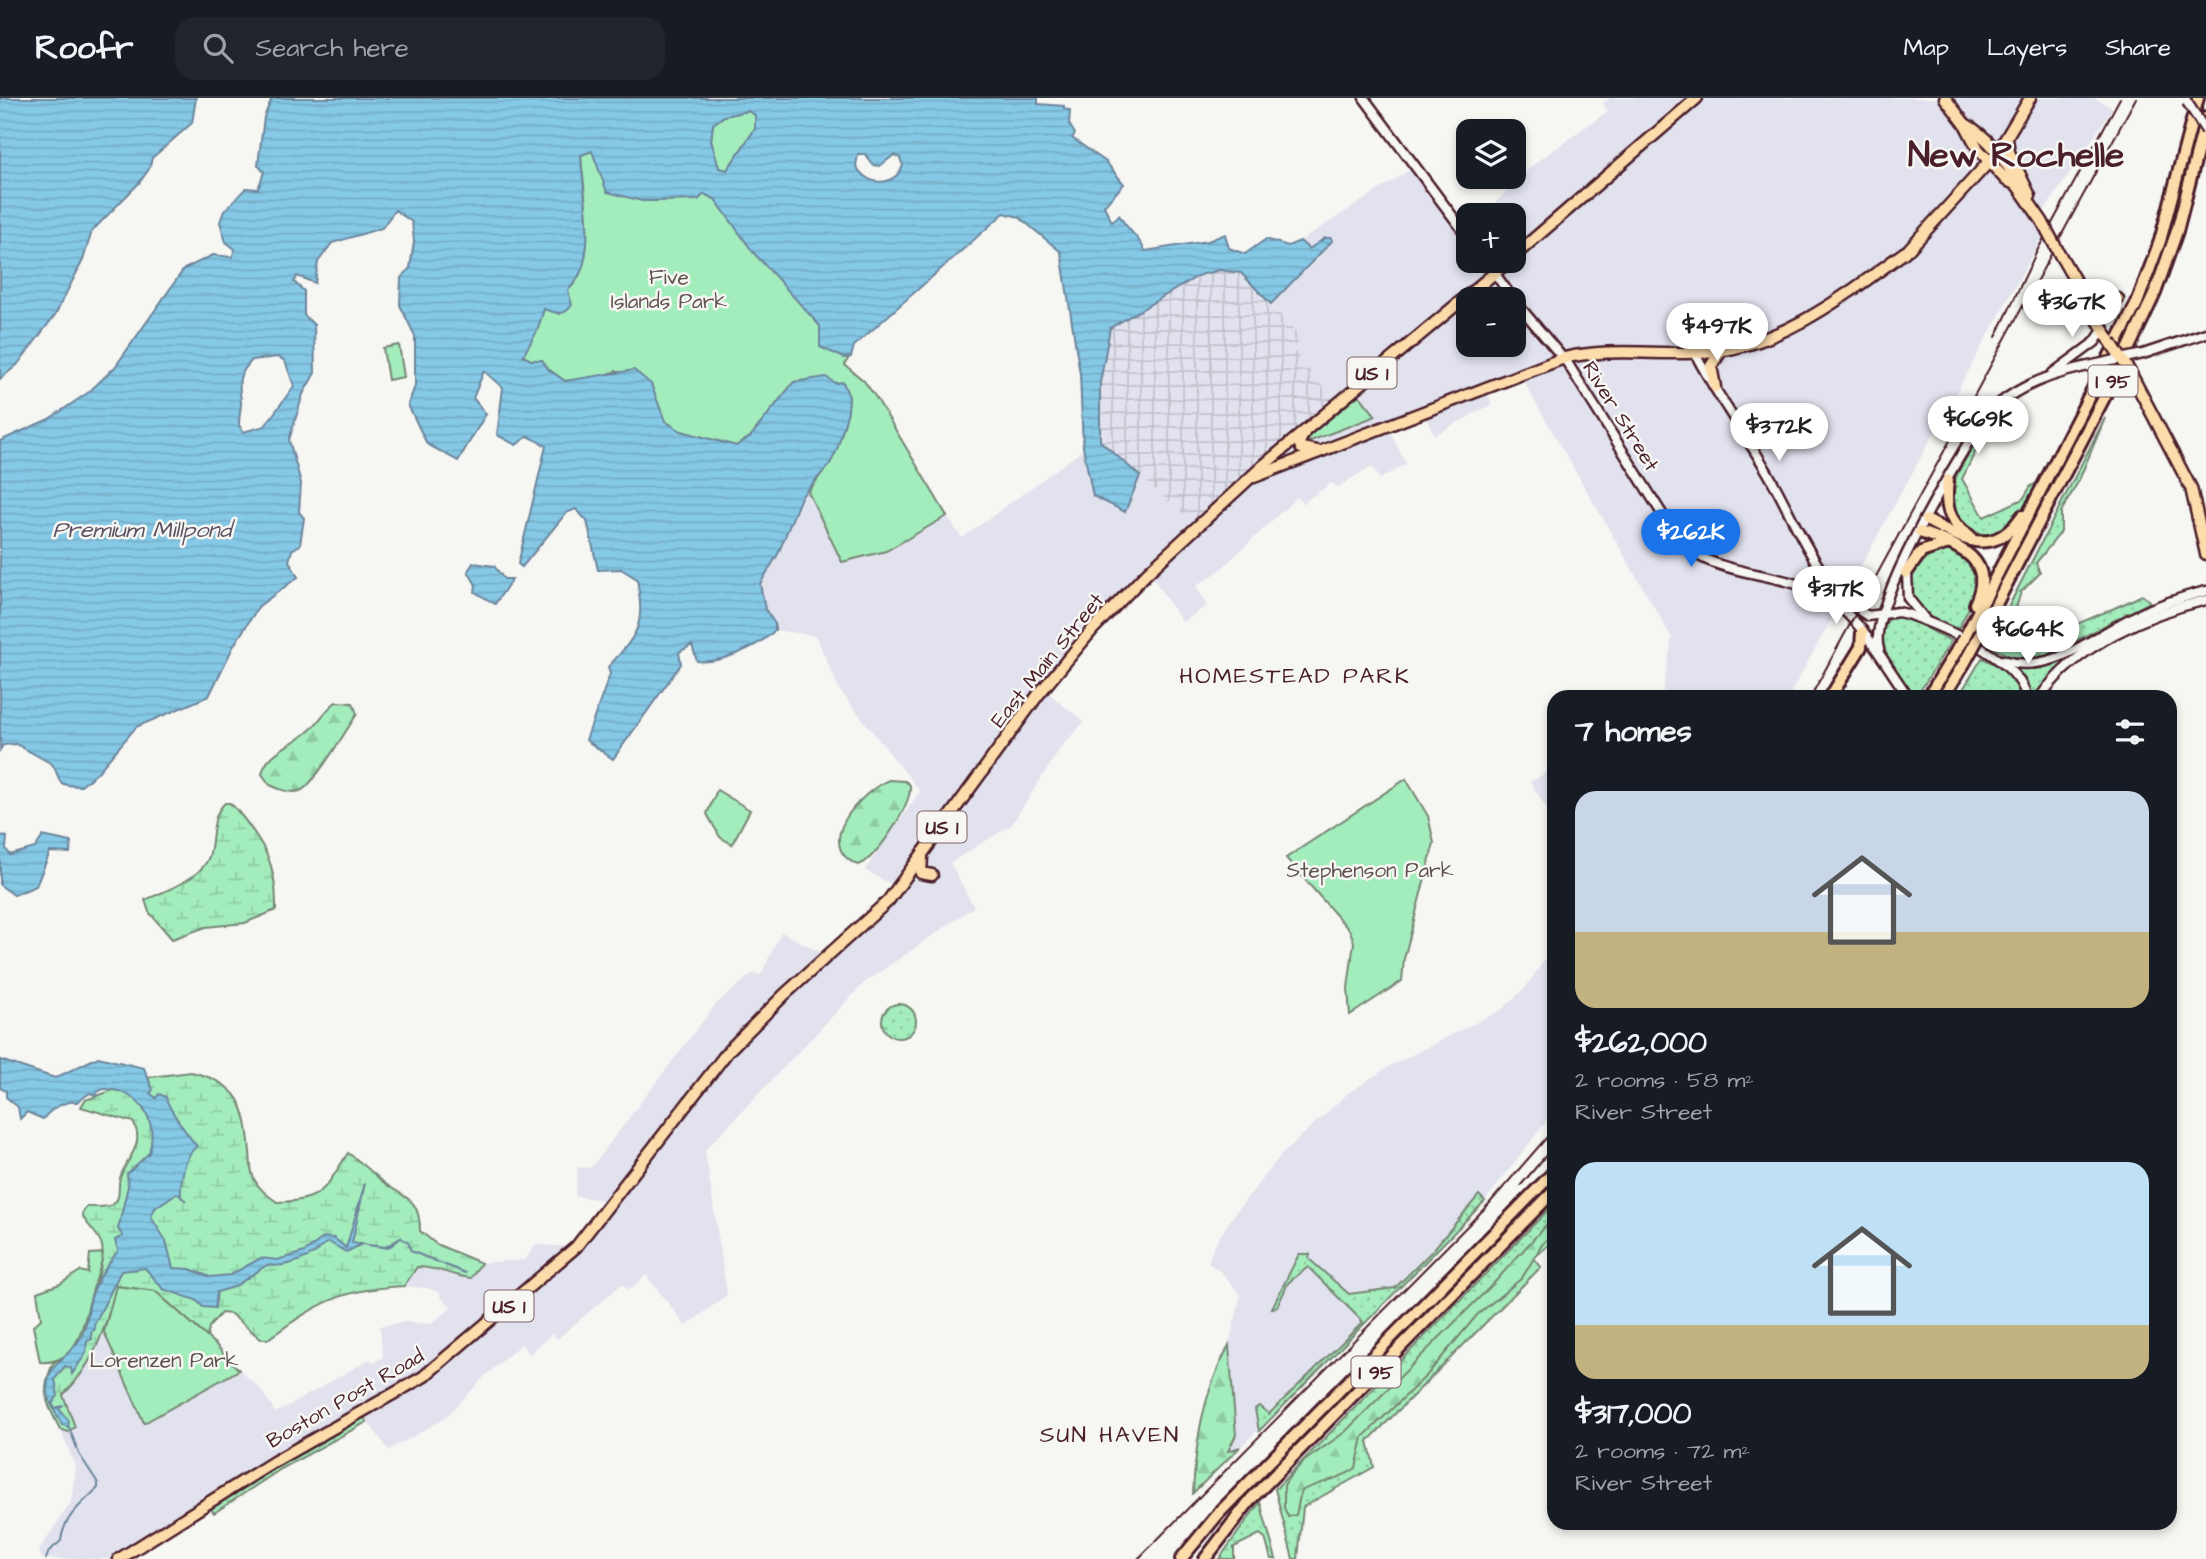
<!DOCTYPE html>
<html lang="en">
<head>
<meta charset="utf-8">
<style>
  :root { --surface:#171b24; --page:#20242c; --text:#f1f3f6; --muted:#9ea1a6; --line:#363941; --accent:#1a73e8 }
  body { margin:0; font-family:"Architects Daughter",sans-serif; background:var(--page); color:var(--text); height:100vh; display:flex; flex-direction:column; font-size:26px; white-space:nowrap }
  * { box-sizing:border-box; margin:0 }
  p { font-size:23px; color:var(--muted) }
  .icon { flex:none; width:38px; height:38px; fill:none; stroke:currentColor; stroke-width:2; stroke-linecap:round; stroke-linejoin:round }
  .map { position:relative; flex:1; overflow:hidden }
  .sheet { position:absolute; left:1547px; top:592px; width:630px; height:840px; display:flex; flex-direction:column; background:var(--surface); border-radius:21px; box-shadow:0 4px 10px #0003 }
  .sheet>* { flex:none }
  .fabs { position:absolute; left:1456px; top:21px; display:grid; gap:14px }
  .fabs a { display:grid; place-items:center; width:70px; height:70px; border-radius:14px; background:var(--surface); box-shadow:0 4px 10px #0003; font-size:35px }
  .price { position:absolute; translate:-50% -60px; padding:0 16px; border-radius:24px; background:#fff; color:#222; font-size:23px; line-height:46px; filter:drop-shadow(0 2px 4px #0008) }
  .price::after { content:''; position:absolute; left:50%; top:42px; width:21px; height:16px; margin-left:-10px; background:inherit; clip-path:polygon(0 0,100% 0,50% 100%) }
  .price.selected { background:var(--accent); color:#fff }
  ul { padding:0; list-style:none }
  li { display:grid; align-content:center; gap:14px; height:371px; padding:0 28px }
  li span { display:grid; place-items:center; height:217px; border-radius:21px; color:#555 }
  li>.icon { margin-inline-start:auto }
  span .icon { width:126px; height:126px; fill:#fffc; stroke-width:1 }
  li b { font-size:30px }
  h2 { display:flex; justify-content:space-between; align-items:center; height:84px; padding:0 28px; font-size:30px }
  header { display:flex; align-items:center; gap:42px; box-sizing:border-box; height:98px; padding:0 35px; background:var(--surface); border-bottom:2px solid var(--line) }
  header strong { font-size:33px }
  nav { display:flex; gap:38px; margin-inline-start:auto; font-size:24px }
  .search { width:490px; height:63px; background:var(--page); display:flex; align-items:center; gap:18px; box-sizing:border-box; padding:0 24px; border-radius:21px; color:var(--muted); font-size:26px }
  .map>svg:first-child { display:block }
</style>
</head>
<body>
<header>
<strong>Roofr</strong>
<div class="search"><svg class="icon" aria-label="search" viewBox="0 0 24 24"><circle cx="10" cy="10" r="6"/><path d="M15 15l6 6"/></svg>Search here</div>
<nav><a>Map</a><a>Layers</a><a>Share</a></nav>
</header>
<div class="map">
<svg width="2206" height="1461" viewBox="0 0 2206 1461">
  <defs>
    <pattern id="industrial-grid" width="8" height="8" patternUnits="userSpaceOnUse" patternTransform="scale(1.75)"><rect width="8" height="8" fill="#e1e2ee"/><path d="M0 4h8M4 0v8" fill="none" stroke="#c3c1cc"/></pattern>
    <pattern id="grass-dots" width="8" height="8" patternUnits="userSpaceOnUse" patternTransform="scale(1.75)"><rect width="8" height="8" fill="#a3edbc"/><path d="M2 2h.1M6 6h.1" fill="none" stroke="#8ecba2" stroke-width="1.8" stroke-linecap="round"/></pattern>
    <pattern id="forest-firs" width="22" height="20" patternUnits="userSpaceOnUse" patternTransform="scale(1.75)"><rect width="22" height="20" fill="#a3edbc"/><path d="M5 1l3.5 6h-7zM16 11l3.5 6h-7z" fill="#8ecba2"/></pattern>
    <pattern id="wetland-marsh" width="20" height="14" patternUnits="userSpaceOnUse" patternTransform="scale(1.75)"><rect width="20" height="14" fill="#a3edbc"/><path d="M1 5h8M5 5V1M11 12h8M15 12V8" fill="none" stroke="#8ecba2"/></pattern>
    <pattern id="water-rules" width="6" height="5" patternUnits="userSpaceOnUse" patternTransform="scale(1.75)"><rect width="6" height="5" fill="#85c9e6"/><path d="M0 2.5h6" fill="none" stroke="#74acc5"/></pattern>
  </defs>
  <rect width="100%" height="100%" fill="#f6f6f2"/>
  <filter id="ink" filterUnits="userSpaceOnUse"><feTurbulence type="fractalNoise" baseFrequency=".0143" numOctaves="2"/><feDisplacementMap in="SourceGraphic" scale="14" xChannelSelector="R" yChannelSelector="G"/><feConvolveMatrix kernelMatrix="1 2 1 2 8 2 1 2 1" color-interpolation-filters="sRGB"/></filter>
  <g filter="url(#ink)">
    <g fill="#e1e2ee" fill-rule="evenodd">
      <path d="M1610,0h484l19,10 -74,111 6,13 -256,464h-127l10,-58 -154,-266 -34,14 8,18 -57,31 -13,-24 -35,14 19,39 -26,15 -8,-13 -34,21 -7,-4 -28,20 -6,-6 -78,74 -23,15 11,20 -25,16 -32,-48 -108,114 42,34 -22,24 -51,79 -61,38 24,44 -110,76 -159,167 22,145 -41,31 -40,-51 -17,15 -7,-6 -65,55 -5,-6 -22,21 -9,-10 -37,33 -40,42 -55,31 -28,-37 -61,31 -188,115h-70l-3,-9 32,-48 5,-35 -16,-38 8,2 7,-4 -12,-32 14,-14 27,-49 40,91 95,-53 20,17 17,26 94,-54 4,4 9,-6 -3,-31 25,-4 26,2 21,-17 -12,-10 1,-4 -14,-5 -23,-2 13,-19h20l20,10 14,1 10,-15 44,-3 11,-15 40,2 34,-46 -35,-5 3,-29 13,1 125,-164 36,-30 9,1 20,-43 43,22 72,-67 -31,-17 55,-79 -80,-100 -24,-55 -41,-6v-6l-10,-15 -5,-25 18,-30 23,-58 7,-4 34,69 44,-10 61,-35 15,22 121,-88 11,46 31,16 15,-36 60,51 92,-178 10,-10 -31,-35 36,-35 18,-31 -16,12 -9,-9 116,-75 52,69v26h20l6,7 10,-7h10v-8l8,-7 -8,-11v-20h-15l-7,-9 41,-41 75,-54 -5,-8zM1468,201h46v46h-46z"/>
      <path d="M1554,670v52l-24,-38z"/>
      <path d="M1554,848v165l-69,90 -166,170 -126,122 48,-198 -20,-23 -13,-9 6,-17 19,-30 48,-61 67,-62 42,-27 111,-56 25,-23z"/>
    </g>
    <path fill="url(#industrial-grid)" d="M1220,172l21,3 62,66 -11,10 43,53 -136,125 -99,-85v-59l10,-55 90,-53z"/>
    <g fill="url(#grass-dots)" stroke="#768674" stroke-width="2">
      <path d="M2105,320l-26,62 -18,32v20l-25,31 4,10 -19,19 -12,38 36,10c31,-18 65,-28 97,-45l8,7 -105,55c-23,5 -37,0 -56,-12z"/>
      <path d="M1983,333l3,6 -4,1 -20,41 22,38 39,-18 8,-13 6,-3c-9,15 -17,35 -31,45 -22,16 -55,-1 -55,-29 0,-23 21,-48 32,-68z"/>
      <path d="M1952,452l14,5 12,21 -5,24 -16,31c-14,-7 -28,-12 -39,-24 -24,-26 6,-56 34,-57z"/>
      <path d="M1893,519l15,1 43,23 -34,55c-17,-10 -52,-65 -24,-79z"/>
      <path d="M2076,555l-39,43h-6l-4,-14 -10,-14c23,1 39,-4 59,-15z"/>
      <path d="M1982,560c20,8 33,17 39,38h-62z"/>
      <circle cx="899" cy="923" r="17"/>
      <path d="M1479,1097l6,6 -226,230 -4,-22 4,-3 10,8 94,-92 -55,-55 -20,16 -11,24 -5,1 27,-54h11l-1,5 40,35 46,-6 38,-38z"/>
      <path d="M1554,1106v36l-20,18 7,9 -173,174 6,26 -71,40 -5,52h-5l-18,-70z"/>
      <path d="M361,1315l6,9 -86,47 -67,44 -8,-11z"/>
      <path d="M1260,1404l16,57h-5l-6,-21 -5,-4 -26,13v12h-15z"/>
    </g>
    <g fill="url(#forest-firs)" stroke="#768674" stroke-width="2">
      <path d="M336,604l17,1 4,11c-10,15 -42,69 -55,76 -9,5 -23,-1 -32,-5l-8,-11c4,-22 33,-30 48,-44 10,-9 15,-20 26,-28z"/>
      <path d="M889,682l16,1 5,4c4,17 -36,78 -52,80 -46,-20 2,-73 31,-85z"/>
      <path d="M1554,1118v16l-11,11 -21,35 -45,37 -50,60 -64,62 -7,31c-18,13 -36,13 -55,23l-5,24 -8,2 -4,-10v-22l6,-9 13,-14 42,-30 148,-148z"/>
      <path d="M1229,1247l7,90 -8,16 12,-4 -47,46c3,-55 10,-99 36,-148z"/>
    </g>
    <g fill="url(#wetland-marsh)" stroke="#768674" stroke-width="2">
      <path d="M225,705h5l6,6c29,35 41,55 40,101l-31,13 -39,4 -34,12 -23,-27 -4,-12c20,-9 60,-22 65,-47 4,-17 1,-37 15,-50z"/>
      <path d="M191,974c49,11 55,34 59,80 1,8 0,19 4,27 5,10 13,16 23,23 46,0 48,-14 71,-49 13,9 23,18 34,28 21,18 38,14 38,50l16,13 45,19 -10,15c-20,-2 -33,-11 -54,-11l-13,19c-64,3 -85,17 -136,53h-7l-30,-25 -10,-1 -12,14 -2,10 -52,-46 -38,-5c-11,39 -23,80 -54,109l12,32 -7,5 -8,-3c-14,-28 -20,-35 -7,-66 8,-4 16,-9 21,-17 9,-15 32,-85 28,-100 -2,-12 -16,-20 -20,-32l4,-7c8,-1 20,2 27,-3 9,-6 4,-17 7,-26 6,-20 26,-33 13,-56l-52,-15 4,-7 66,-23z"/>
    </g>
    <g fill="#a3edbc" stroke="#768674" stroke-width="2">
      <path d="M748,13l7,4v14l-28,41 -8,-2 -8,-27 2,-17 11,-8z"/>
      <path d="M592,53l50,50 56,-1 6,-6 11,5 105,127 15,27 14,4 -4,8 19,16 13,18 70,117 -61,35 -44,11 -34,-70c23,-29 38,-57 41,-95 -25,-25 -20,-18 -55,-15l-44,55 -14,9 -55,-15 -17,-10 -13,-37 -35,-13 -19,7 -32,3 -17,-12 -6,-9h-11l-9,-4 15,-25 7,-23 16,6 9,-16 -1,-8c32,-28 15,-97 13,-135z"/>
      <path d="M399,247l5,32 -16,3 -5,-32z"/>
      <path d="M1359,297l17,21 -71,27v-4z"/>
      <path d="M1406,681l22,37 6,27 -30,116 -2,22 -52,34 -2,-27 6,-46 -4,-11 -64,-73z"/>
      <path d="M717,692l33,20 -18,34 -12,-7 -13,-23z"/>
      <path d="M103,1155c-2,16 -8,28 -12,43 -8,28 -12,69 -51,66l-7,-36 8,-7 -4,-27 23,-8 20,-13 8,2 2,-19z"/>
      <path d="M116,1188l39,5 62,55 22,24 -95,53 -40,-91z"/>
    </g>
    <g fill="url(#water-rules)" stroke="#6d859b" stroke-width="2" fill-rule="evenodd">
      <path d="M0,0h196l-4,25 -40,35 -3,11 -10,14 -47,48 -9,29 -28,55 -38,50 -17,14z"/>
      <path d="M272,0h766v6l26,2v3l6,1 -1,14 6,10 -3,4 34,24 18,22 -20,22 8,16 7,-7c8,15 20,21 26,36l63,-10 17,-7 4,14 16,6 21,-15 22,7 12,-5 9,8 16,-11h6l1,3 -61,63 -30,-31 -21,-3 -20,5 -90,53 -10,55v58l40,35 -15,36 -32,-16 -10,-49 -3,-73 -19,-122 -42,-35 -15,-4 -150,133 -3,11 -7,1 -24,-11v-21l-67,-74 -38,-53 -11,-5 -6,6 -56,1 -35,-9 -15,-41 -11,4c1,39 20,106 -13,135l4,15c-8,12 -16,8 -28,4l-7,22 -14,25 8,4h11l6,9 17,12 69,-11 17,14 14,37 16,10 55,15 14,-9 44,-55 32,-5 9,6 8,-1 6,15 -1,14 -11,39 -7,14 -29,33 -23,57 -18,30 5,25 10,15v6c-16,17 -55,34 -78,31l-5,-16 -13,7 2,12 -68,95 -27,-19 24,-66 -2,-7c31,-34 37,-41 29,-88l-16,-10 -23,1 -11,-49 -11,-12 -10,4 -44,54 -4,-3 28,-118 -18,-10 -12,9 -19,-10 6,-47 -19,-17 -11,27 13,16 -28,47 -31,-17 -19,-39 7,-19v-50l-15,-31 1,-27 9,-10 4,-26 -2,-20 -17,-12 -13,18 -50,15 -14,19 -3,21 -18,-7 -3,6 10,9v24l10,10 1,48 -12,21 -14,46 12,43 -2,29 5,6 -4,27 -8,5 -3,11 9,16 -39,29 -25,39 -25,51 -73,31 -39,46 -16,13c-29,-1 -17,-4 -29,-22l-36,-20 -13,1 -3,5v-309l49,-22 40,-27 26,-25 69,-98 29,-14 19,2 3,-8 -9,-7 -6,-20 4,-11 22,-23 12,1 6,-17 -6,-7 6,-48zM748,13l7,4v14l-28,41 -8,-2 -8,-27 2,-17 11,-8zM858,56h7l8,11 7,1 14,-11 6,3 3,8c-11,22 -35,20 -47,0zM278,259l7,4 9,25 -29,40 -22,6 -4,-7c0,-8 2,-16 2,-23 -2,-22 -5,-24 11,-42z"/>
      <path d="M473,465l21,3 10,13h8l-17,25 -20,-12 1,-7 -8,-14z"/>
      <path d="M0,737l7,2 -1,12 4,6 25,-7 8,-12 28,6 -1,11 -20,-1 -14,34 -22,9 -14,-10z"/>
      <path d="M98,959l46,11 9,22 -3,3 6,5 3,-4 7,3c0,8 25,43 31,49 -13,9 -17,36 -16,51l5,4 -9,-8 -22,15 -4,9 15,24 7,27 17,1 20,8 20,-2 31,-17 16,2 28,-8 19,-15 10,1 12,10 19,-65 -13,60 33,4 17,-10 -14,11 -26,-4 -16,8 -17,-10c-7,2 -7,6 -13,10 -13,9 -34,16 -49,13l-33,22 -17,5 -2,16 -12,-1 -7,-7 -33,-11 -18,-21 -24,3 -27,54 1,4 -4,3 1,7 -5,2 -1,12 -14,21 -1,-6 -6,-2 -10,13 3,17 -6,8 3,4 7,-2 -3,3 10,12 -1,6 -6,-2c-7,-15 -17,-27 -14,-44 2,-17 23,-27 32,-42 7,-11 7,-24 10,-37 4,-19 17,-37 28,-51l-3,-11 8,-4 -5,-7 10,-43 -1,-12 22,-21c9,-32 -7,-57 -35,-63 -8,-1 -12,-3 -19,5l-5,-2 -13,9c-13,-2 -27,8 -34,17l-16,-7 -7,7 -2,-12 -12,-10v-6l-6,-3v-28l55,18z"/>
    </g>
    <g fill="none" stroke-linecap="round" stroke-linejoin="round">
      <g stroke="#6d859b" stroke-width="2">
        <path d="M401,1140l7,4 3,9 54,22"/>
        <path d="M46,1461l3,-8 12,-10c2,-23 21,-38 37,-53v-5l-19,-29 -10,-27"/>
      </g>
      <defs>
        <g id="secondary">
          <path d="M1364,0l104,139"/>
          <path d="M1486,163l27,38"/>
          <path d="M1514,202l54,64 113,180c38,32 92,27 136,48 42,20 65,69 91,104"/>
          <path d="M1695,255c20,40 47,76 70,115 30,49 50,117 103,148l30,-4 9,2c35,13 110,43 119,82"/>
          <path d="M2143,256l63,-21"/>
          <path d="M2053,275l42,-31 8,-12"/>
          <path d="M1907,473l1,27 16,20"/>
          <path d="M1879,551c-13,-40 77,-187 102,-227 24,-31 67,-47 103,-55"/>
          <path d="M2002,562c51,16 89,-23 133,-44 23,-11 47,-19 71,-25"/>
          <path d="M2041,598c36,-51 105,-82 165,-96"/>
        </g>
        <g id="primary">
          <path d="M1945,0l20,26 13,25 28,31 11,5 25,36"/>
          <path d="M1965,26c20,10 45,39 52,61"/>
          <path d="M2007,41l2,13 21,44"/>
          <path d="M1909,151l88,-96 33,-55"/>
          <path d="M2060,157l50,86"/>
          <path d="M1514,158l183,-158"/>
          <path d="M2090,209l18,2 10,-10"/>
          <path d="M2130,274l61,116 15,66"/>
          <path d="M1715,289l-4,-21 10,-15"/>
          <path d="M1304,335l-5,9 2,6 16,3"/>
          <path d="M1254,379l310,-119c48,-11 95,-2 143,-6 74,-5 140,-58 198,-100"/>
          <path d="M922,759l-1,16 11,2"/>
          <path d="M119,1461l156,-98 148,-84 153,-130 153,-197 55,-55 104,-94 150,-206 55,-66 54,-56 117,-108 245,-204"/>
        </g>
        <g id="motorway">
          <path d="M1948,382c-3,24 -1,42 22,56"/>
          <path d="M1926,422c38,19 66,39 96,-4"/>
          <path d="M1920,434c35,13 78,25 55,72"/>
          <path d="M1906,475l15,-21 28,-9"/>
          <path d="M1983,531l134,-256 38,-80 22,-62 29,-113"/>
          <path d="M1964,541l173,-336 23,-62 38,-143"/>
          <path d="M1831,598l30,-49 1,-15"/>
          <path d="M1929,598l32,-53"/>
          <path d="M1944,598l21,-34"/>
          <path d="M1181,1461l38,-46 335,-341"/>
          <path d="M1205,1461l46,-60 303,-308"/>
        </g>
      </defs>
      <use href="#secondary" stroke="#4a1f2b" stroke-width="13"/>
      <use href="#primary" stroke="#4a1f2b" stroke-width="15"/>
      <use href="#motorway" stroke="#4a1f2b" stroke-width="16"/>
      <use href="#secondary" stroke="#f6f6f2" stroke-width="8"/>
      <use href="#primary" stroke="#fddcac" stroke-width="10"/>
      <use href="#motorway" stroke="#fddcac" stroke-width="10"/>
      <g stroke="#4a1f2b" stroke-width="2">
        <path d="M1996,239l41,-86 83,-153"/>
        <path d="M1811,598l325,-598"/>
        <path d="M1521,1087l33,-39"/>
        <path d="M1138,1461l350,-354 66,-76"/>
      </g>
      <defs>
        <g id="secondary-bridge">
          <path d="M2187,4l19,29"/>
          <path d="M2084,269l59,-13"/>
        </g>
        <g id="primary-bridge">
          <path d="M2042,123l18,34"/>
          <path d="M2110,243l20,31"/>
        </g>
        <g id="motorway-bridge">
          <path d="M1961,545l3,-4"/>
          <path d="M1965,564l18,-33"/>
        </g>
      </defs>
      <use href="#secondary-bridge" stroke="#4a1f2b" stroke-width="13" stroke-linecap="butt"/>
      <use href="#primary-bridge" stroke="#4a1f2b" stroke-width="15" stroke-linecap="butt"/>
      <use href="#motorway-bridge" stroke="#4a1f2b" stroke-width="16" stroke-linecap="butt"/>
      <use href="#secondary-bridge" stroke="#f6f6f2" stroke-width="8"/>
      <use href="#primary-bridge" stroke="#fddcac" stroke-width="10"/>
      <use href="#motorway-bridge" stroke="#fddcac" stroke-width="10"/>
    </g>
  </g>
  <g text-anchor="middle" stroke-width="5" stroke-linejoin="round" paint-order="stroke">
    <g fill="#f6f6f2" stroke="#7e6067" stroke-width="2">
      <rect x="1347.5" y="259.5" width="49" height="31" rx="5"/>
      <rect x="2088.5" y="267.5" width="49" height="31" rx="5"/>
      <rect x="917.5" y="713.5" width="49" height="31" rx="5"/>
      <rect x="484.5" y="1192.5" width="49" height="31" rx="5"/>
      <rect x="1351.5" y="1258.5" width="49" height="31" rx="5"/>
    </g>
    <g font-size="19" font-weight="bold" fill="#4a1f2b">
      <text x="1372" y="282">US 1</text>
      <text x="2113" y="290">I 95</text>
      <text x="942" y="736">US 1</text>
      <text x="509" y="1215">US 1</text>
      <text x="1376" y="1281">I 95</text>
    </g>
    <g font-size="21" fill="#60524f" stroke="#f6f6f2">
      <text x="669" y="186">Five<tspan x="669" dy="24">Islands Park</tspan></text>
      <text x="1370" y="779">Stephenson Park</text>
      <text x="164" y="1269">Lorenzen Park</text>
    </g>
    <g font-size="21" fill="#4a1f2b" stroke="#f6f6f2">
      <text transform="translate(1621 318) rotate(58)" y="7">River Street</text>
      <text transform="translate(1047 562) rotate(-51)" y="7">East Main Street</text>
      <text transform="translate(345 1300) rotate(-30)" y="7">Boston Post Road</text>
    </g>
    <g font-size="23" font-style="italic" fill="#5c5263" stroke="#f6f6f2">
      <text x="142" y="439">Premium Millpond</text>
    </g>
    <g font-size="23" letter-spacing="2" fill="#4a1f2b" stroke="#f6f6f2">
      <text x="1295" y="585">HOMESTEAD PARK</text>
      <text x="1110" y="1344">SUN HAVEN</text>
    </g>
    <g font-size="35" font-weight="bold" fill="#4a1f2b" stroke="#f6f6f2">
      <text x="2016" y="68">New Rochelle</text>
    </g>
  </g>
</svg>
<div class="fabs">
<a><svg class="icon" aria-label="layers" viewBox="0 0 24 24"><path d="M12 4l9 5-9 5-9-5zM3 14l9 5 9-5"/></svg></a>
<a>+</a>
<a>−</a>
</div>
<b class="price" style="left:2072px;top:241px">$367K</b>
<b class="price" style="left:1717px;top:265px">$497K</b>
<b class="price" style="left:1978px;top:358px">$669K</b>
<b class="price" style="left:1779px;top:365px">$372K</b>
<b class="price selected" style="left:1691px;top:471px">$262K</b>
<b class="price" style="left:1836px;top:528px">$317K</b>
<b class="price" style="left:2028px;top:568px">$664K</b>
<section class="sheet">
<h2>7 homes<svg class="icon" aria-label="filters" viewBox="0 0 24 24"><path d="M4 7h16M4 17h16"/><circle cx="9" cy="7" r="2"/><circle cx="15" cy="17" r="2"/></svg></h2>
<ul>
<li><span style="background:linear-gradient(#c9d6e8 65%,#c2b280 0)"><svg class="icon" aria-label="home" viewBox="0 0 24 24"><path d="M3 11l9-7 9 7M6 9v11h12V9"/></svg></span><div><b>$262,000</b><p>2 rooms · 58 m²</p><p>River Street</p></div></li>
<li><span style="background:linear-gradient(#bfe0f5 75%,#c2b280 0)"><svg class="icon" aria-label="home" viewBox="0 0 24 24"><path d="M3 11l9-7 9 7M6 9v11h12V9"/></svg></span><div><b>$317,000</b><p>2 rooms · 72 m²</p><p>River Street</p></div></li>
</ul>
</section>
</div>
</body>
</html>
